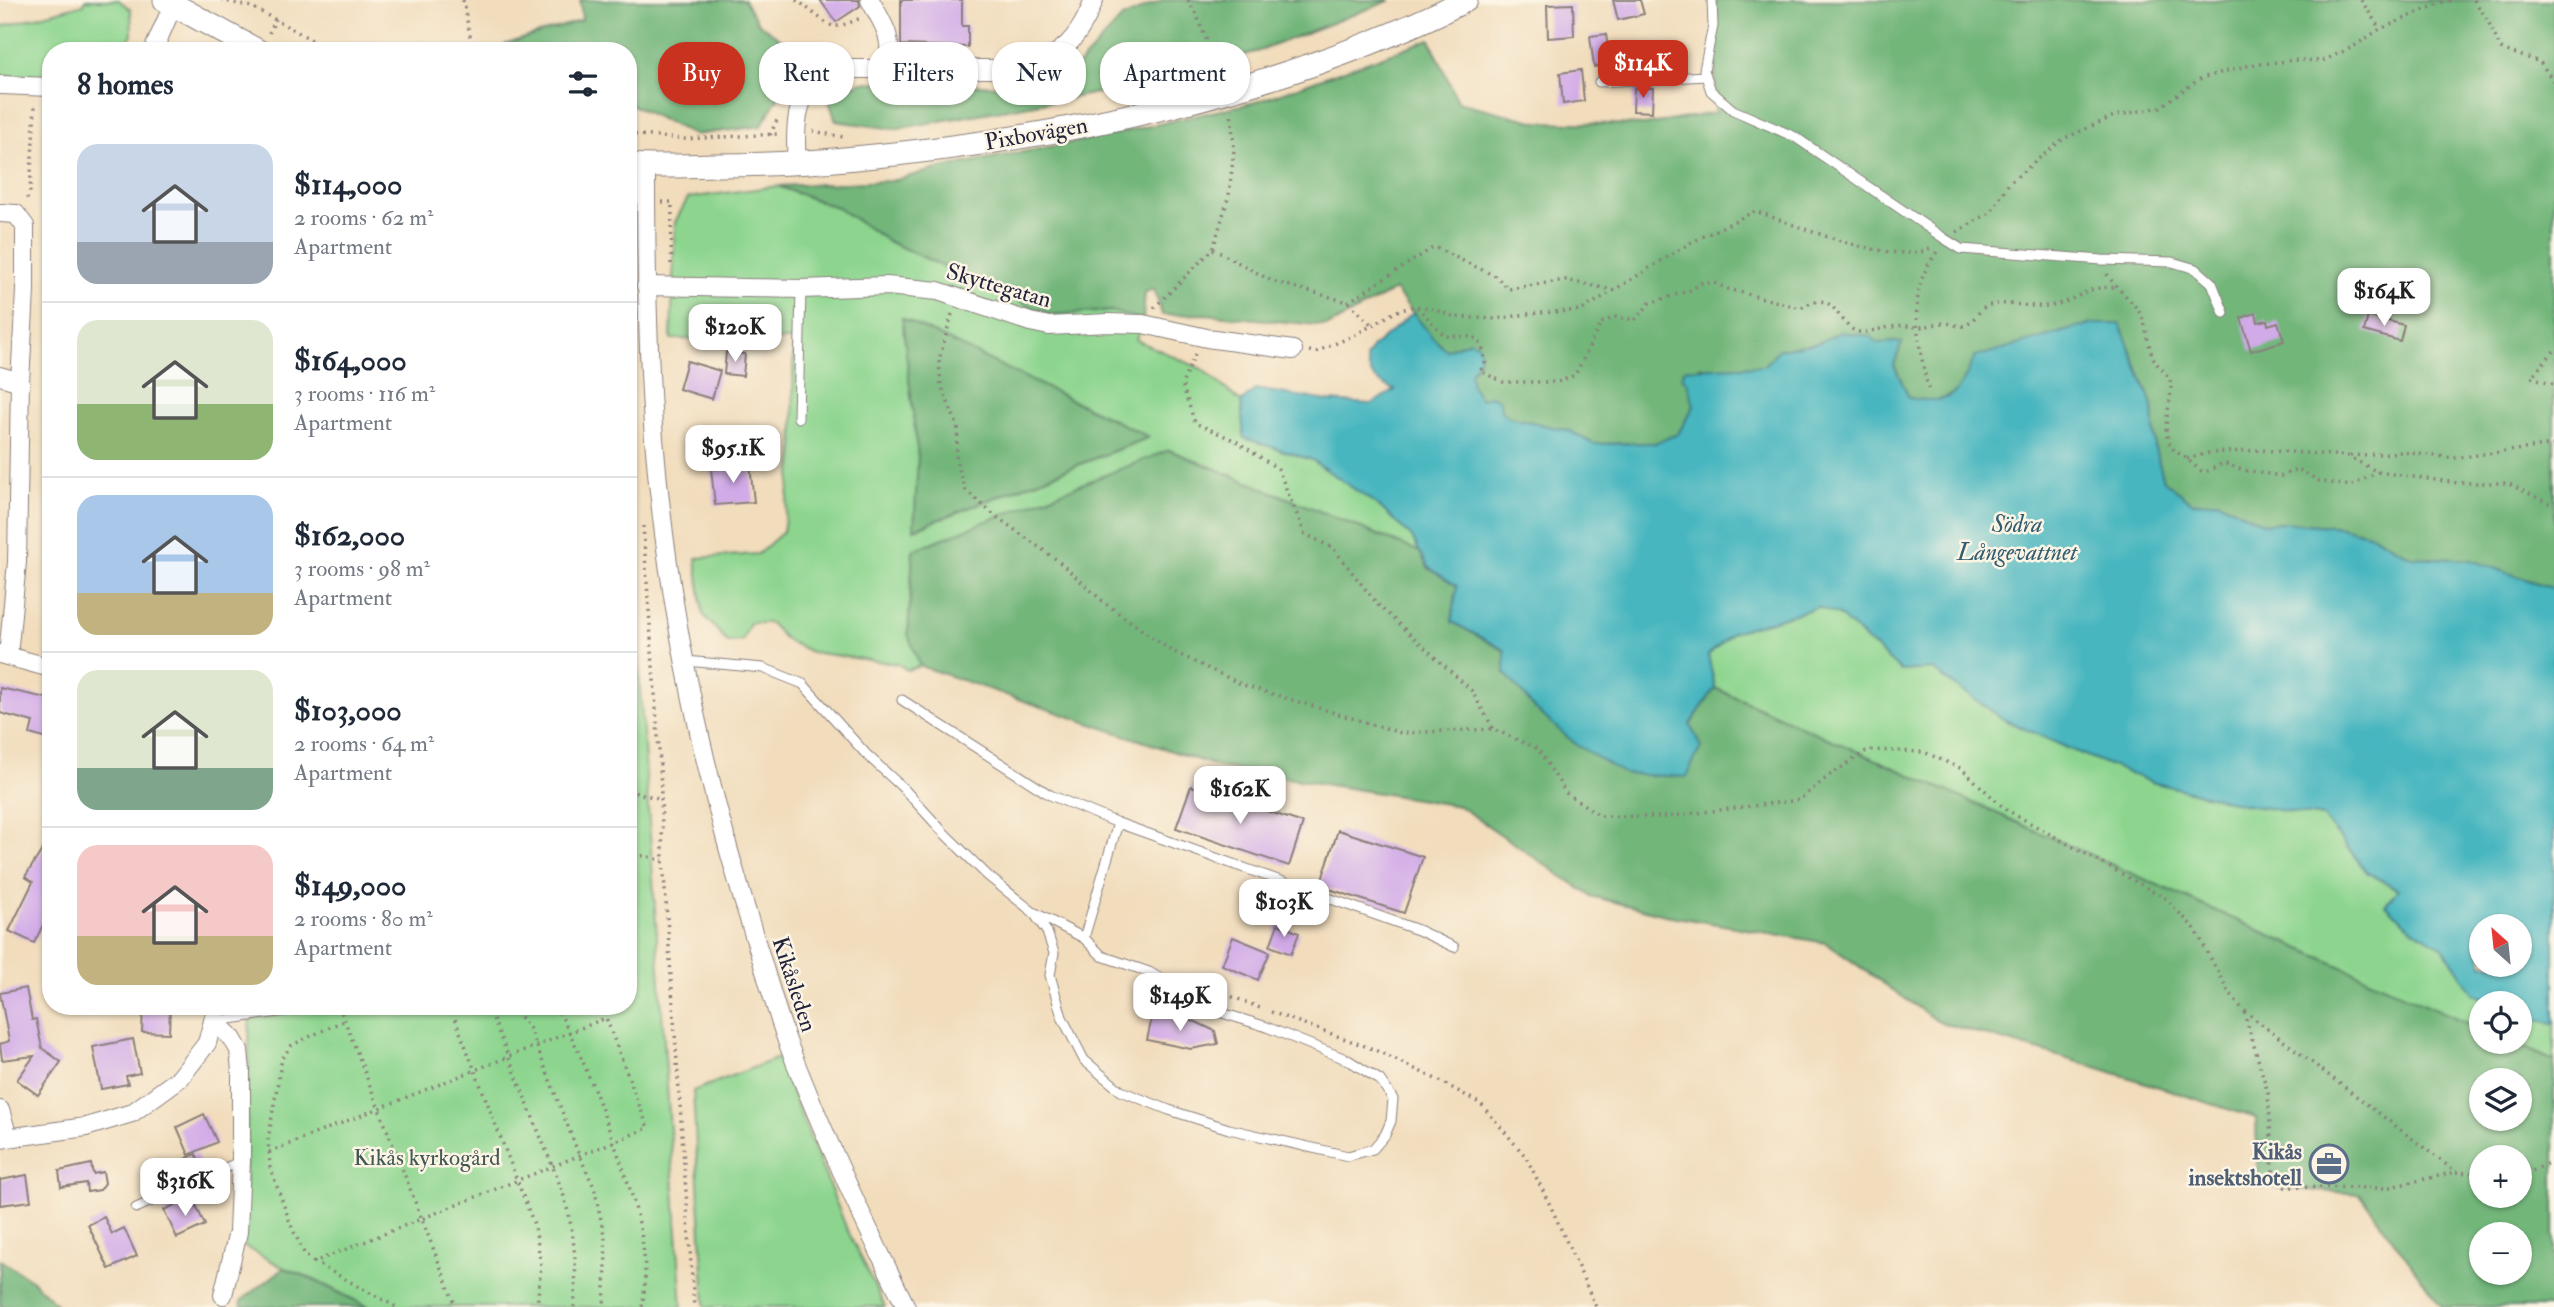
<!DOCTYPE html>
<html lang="en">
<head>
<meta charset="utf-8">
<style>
  :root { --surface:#fff; --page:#f6f6f7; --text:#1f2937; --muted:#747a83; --line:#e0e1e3; --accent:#c8321e }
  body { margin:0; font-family:"IM FELL Double Pica",serif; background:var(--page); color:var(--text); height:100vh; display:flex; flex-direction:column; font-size:26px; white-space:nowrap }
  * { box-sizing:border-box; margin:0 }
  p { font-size:23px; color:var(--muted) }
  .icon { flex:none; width:38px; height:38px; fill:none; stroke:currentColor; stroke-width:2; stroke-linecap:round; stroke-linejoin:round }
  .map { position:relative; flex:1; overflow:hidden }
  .details { position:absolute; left:42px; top:42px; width:595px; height:973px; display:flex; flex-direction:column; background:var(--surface); border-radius:28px; box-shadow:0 2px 5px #0004 }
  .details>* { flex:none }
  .top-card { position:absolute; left:658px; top:42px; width:665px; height:63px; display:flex; gap:14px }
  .needle { width:46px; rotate:333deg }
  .buttons { position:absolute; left:2469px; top:914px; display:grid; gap:14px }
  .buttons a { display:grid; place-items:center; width:63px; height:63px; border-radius:50%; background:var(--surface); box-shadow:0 2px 5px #0004; font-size:35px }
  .price { position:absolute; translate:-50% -60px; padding:0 16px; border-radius:14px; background:#fff; color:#222; font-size:23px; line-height:46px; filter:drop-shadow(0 2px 4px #0008) }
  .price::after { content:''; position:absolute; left:50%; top:42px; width:21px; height:16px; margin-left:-10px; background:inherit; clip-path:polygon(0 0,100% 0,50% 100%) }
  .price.current { background:var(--accent); color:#fff }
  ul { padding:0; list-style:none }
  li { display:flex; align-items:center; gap:21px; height:175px; padding:0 35px }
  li+li { border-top:2px solid var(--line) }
  li span { display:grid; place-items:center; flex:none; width:196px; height:140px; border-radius:21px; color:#555 }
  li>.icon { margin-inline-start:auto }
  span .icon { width:84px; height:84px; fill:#fffc; stroke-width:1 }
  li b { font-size:30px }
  h2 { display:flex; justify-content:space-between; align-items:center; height:84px; padding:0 35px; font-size:30px }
  .chip { padding:0 24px; border-radius:28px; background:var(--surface); box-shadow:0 2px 5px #0004; font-size:24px; line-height:63px }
  .chip.current { background:var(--accent); color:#fff }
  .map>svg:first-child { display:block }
</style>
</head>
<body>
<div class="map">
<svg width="2554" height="1307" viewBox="0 0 2554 1307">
  <rect width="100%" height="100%" fill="#fcf5e5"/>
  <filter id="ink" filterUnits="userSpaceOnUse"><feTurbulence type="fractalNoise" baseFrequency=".0143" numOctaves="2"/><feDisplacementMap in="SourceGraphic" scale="14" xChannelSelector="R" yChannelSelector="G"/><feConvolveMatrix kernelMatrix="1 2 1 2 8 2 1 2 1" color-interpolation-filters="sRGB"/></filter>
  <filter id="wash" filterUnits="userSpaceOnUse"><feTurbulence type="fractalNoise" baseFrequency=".00686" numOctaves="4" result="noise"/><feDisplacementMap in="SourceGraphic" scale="28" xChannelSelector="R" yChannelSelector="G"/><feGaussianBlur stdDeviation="1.57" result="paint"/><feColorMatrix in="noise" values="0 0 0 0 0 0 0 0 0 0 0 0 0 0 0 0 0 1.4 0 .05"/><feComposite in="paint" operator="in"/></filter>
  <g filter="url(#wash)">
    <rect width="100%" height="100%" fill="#f1dcbb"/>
    <g fill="#8dd58f" stroke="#587c65" stroke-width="2" fill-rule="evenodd">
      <path d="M85,0h34l12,10 1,24 -9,17h-72v26l-51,-1v-49l84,-23z"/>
      <path d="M778,186l60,22 52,34 159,73 63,-4 31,9 -7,20 66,29 39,33 3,36 68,22 67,46 33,31 8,15 -251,-102 -261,184 12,32 -13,4 -9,-6 -87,-12 -25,-12 -16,-17h-20l-8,18 -15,1 -24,-28 -7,-56 62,-4 25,-22 11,-78 -1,-114 -122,-1 4,-117 13,-24zM903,319l246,118 -1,1 -233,91 3,-72z"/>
      <path d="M628,510l54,797h-314l-60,-30 -24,-9 -40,-22 6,-240h378z"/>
      <path d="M1818,607l21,8 62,56 30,-2 74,51 72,32 74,30 96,23 76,12 45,56 30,17 -12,14 28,26 29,17 30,46 19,10h-10l-1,26 -766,-341 -7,-33 25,-23z"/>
      <path d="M2520,1017l34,6v38l-45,-20h11z"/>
      <path d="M778,1058l68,169 39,80h-180l-12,-216z"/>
    </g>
    <g fill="#72b67a" stroke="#4a6c5a" stroke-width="2" fill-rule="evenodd">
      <path d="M580,0h164l14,23 46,32 -43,71 -67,9 -66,-32v-52h-107l-15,-7 76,-24z"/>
      <path d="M1162,0h229l-132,51 -150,40 -214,38 -59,-8 -9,-26 35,-13 142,4 70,-16 48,-52z"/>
      <path d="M1716,0h838v589l-83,-29 -59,-3 -40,-22 -31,-8 -59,-5 -18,2 -46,-23 -25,2 -29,-21 -9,-33 -2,-42 -33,-83h-30l-114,33 -17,34 -22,11 -28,-4 -15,-33 8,-23 -25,1 -37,-11 -22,11 -38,6 -16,17 -54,3 -9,-3 -13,17 6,23 -16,28 -23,9 -61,1 -24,-13 -61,-14 -29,-18 -8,-13 -2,-13 9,-11 -9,-21 -24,9 -13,-12 -38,-48 -67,36 -123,-12 -43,1 -8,-26 -9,3 -2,28 -32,-9 -62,4 -159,-73 -52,-34 -60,-22 113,-5 54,-14 156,-30 155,-35 174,-63 28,63 79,20 108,3 70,-12z"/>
      <path d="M902,318l247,119 -235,92 4,-72z"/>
      <path d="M1169,450l251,102 8,16 29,18 -5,36 53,29 185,74 25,-37 766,341 1,12h27l45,20v246h-112l-82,-113 -102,-8 -2,-68 -157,-50 -162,-47 -111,-78 -161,-28 -74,-19 -132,-90 -240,-39 -299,-101 -12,-32 5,-84zM2482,1080h38v38h-38zM2482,1157h38v38h-38zM2482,1234h38v38h-38z"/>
      <path d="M0,1260l34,22 25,25h-59z"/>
      <path d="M284,1268l24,9 60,30h-126l-1,-6z"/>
    </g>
    <path fill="#47b6bf" stroke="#346c7d" stroke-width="2" fill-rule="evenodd" d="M1413,313l20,25 13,12 24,-9 8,3c5,12 -1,19 -8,29l2,13 8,13 11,-3 9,4 1,11 8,6 61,14 24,13 61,-1 23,-9 16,-28 -6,-23 -6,-6 2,-8 80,-3 15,-17 39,-6 22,-11 30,4 7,7 25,-1 -8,23 15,33c46,7 48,-3 66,-41l115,-33h30l33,83 2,42 9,32 29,22 25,-2 46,23 18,-2 59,5 31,8 40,22 59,3 83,29v434l-34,-6v-14h-28l-19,-10 -30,-46 -29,-17 -28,-25 12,-16 -30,-16 -45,-56 -76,-12 -96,-23 -74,-30 -72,-32 -74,-51 -30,2 -62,-56 -21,-8 -85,25 -25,23 7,33 -25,36 11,23 -15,30 -61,-3 -47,-28 -43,-37 -30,-36v-23l-53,-28 5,-36 -29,-19 -16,-30 -33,-31 -67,-46 -68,-22 -3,-36 15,-13 72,12 43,3 24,-14c-18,-9 -24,-9 -29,-32l7,-11zM2482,926h38v38h-38z"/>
    <g id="blocks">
      <g fill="#d1aae8">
        <path d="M820,0h39l1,6 -24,16z"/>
        <path d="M901,0h61v26h6v21l-67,-2z"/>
        <path d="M1613,0h27l4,14 -26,6z"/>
        <path d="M1573,4l1,32 -26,2 -1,-33z"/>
        <path d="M1606,34l4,31 -16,2 -4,-31z"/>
        <path d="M1581,70l3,31 -21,3 -3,-31z"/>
        <path d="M1634,88h19l-1,24 -19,-1z"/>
        <path d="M2256,313l2,9 9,-2 1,5 10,-3 6,19 -33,10 -10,-33z"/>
        <path d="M2368,316l36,9 -4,16 -36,-10z"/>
        <path d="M726,352l19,2 -2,22 -19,-2z"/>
        <path d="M687,361l33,10 -8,28 -33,-10z"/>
        <path d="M750,465l4,37 -39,3 -4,-36z"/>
        <path d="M0,688l51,11v41l-21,-6 3,-12 -33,-9z"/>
        <path d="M1191,786l112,37 -14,43 -113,-38z"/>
        <path d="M1338,830l85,27 -19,56 -84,-27z"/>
        <path d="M51,836v73l-17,34 -25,-12 24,-49 -8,-5z"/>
        <path d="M1278,924l21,9 -8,21 -21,-8z"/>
        <path d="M1233,937l37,15 -12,28 -36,-15z"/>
        <path d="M26,988l6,32 4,-1 6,29 19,14 -23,33 -21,-15 17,-24 -32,4 -2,-16 9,-3 -9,-48z"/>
        <path d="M143,1006h27l-1,27 -27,-1z"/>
        <path d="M1153,1013l43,9 19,9 3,13 -27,5 -44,-9z"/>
        <path d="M133,1039l7,34 -14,3 2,8 -27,5 -8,-42z"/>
        <path d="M204,1114l13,28 -28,13 -12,-28z"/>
        <path d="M196,1154l6,13 -8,4 -36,7 -2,-5z"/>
        <path d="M91,1164l2,10 10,-2 2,11 -5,7 -13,2 -1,-9 -25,4 -2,-16z"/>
        <path d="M27,1175l4,26 -31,4v-25z"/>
        <path d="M192,1197l13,28 -28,13 -13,-28z"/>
        <path d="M104,1217l8,17 12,-6 13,28 -28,13 -21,-44z"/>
      </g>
    </g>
  </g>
  <g filter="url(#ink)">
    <use href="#blocks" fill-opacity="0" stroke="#8a7f7b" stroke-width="2"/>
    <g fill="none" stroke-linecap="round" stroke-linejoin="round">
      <defs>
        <g id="service">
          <path d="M1712,0l1,26 -9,44 7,21 22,19 62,27 150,102 16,10 141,11 70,2 24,7 16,14 12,30"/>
          <path d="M1599,82l107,-6"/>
          <path d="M798,418l3,-129"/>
          <path d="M686,661l77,7 40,16 63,70 38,35 41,45 43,42 45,36 51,26 18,18 47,16 70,40 45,14 84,34 32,20 13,19 -2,22 -6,14 -12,14 -25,7 -119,-27 -60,-19 -48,-19 -37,-31 -22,-43 -12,-42 4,-22 -7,-21 -14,-20"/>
          <path d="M902,700l148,95 68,28 300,107 36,17"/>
          <path d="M1084,938l34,-115"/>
          <path d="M215,1021l85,-12"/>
          <path d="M136,1208l105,-47"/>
        </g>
        <g id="minor">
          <path d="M870,0c17,31 20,31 20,68"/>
          <path d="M153,51l20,-46"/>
          <path d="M0,85l51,2"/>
          <path d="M797,164c-3,-40 -3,-79 40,-95h184c40,-12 58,-29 73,-69"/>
          <path d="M646,166c0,92 1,183 8,273 14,172 51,343 103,506 10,32 19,65 30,96 35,91 76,179 119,266"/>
          <path d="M0,213l16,1 9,12v65l-5,91 -3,180 -9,94"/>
          <path d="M646,286l155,3 86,-3 51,5 92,31 19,4 59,-3 35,1 64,14 86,12"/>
          <path d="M0,376l20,6"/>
          <path d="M0,654l51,14"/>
          <path d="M214,1021l18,17 7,12 2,21v90l-3,71 -15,63"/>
          <path d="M0,1110l8,27"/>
          <path d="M0,1139l86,-12 46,-14 48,-35 27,-35 10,-37"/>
        </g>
        <g id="tertiary">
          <path d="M165,0l93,51"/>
          <path d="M628,165c28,2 57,1 85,0 48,0 95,-2 142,-7 206,-19 426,-65 611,-158"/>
        </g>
      </defs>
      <use href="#service" stroke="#8a7f7b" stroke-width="11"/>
      <use href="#minor" stroke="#8a7f7b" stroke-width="20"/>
      <use href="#tertiary" stroke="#8a7f7b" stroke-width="25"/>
      <g stroke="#8a7f7b" stroke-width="3.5" stroke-dasharray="2 5" stroke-linecap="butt">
        <path d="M221,0l31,7 80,44"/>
        <path d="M463,0l10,51"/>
        <path d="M796,0c9,5 31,26 38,26 8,1 20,-6 28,-8"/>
        <path d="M1188,0l10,18 21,54"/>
        <path d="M2361,0l19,29"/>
        <path d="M2474,0l13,19 14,30 39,13 14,20"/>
        <path d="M269,33l7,-14"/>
        <path d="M813,131l30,6"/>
        <path d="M628,134l56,5 94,-5"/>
        <path d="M770,135l8,-17"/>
        <path d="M27,199l3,-8 5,-85"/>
        <path d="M662,202h10l-1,67"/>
        <path d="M1957,232l34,-20 18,-29 54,-44 51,-23 46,-9 41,-29 46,-12 47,-6 28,1 31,-14 27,-18 63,-27 12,-2"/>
        <path d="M1213,249l59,32 76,21 24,23"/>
        <path d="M2107,274c9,15 25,25 34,41 7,14 6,32 14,46 3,6 11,10 14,17 8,15 -11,47 2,68 3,6 11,9 16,13 19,16 13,16 36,4l20,7 38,6 17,-7 21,12 32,5 27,-14"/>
        <path d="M1348,302l86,-55 61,29 14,13 56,-9 48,10"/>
        <path d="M1417,307l28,29 29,1 8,8 3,18 -5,8 23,11h55l17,-7 26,-52 15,-6 19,3 15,-17 41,-13 10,-7h13l14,6 73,19c40,-25 34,28 65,24 11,-2 21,-5 32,-6 7,-1 14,1 21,1 9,0 17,-4 26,-4 6,0 11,3 16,3 13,0 17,-19 29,-21 20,-4 43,4 64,0 15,-3 26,-11 40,-16 6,-2 14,-1 21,-2"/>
        <path d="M1154,308l59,-59 16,-54 5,-45 -3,-39"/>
        <path d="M952,314l-13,46 2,25 17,42 -2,33 10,30 28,25 63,45 49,44 64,46 73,35 158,48 92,-4 45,20 28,44 35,23 64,1 134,-17 31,-25 38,-25 56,2 38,17 43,40 160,89 30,31 32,60 16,21 213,162 26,2"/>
        <path d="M1309,351l7,1 39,-17 42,-24 19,-5 14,2 25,9 41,2 31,-5 55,-4 108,-67 65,-32c39,13 142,58 178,36"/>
        <path d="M2554,351l-23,26 23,7"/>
        <path d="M1195,354l-13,30 13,39 41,18 42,28 27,65 28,14 45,57 93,85 22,38"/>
        <path d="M1928,389c-7,-36 -19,-80 -4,-115 3,-9 10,-17 14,-24"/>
        <path d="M2350,456l52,-4 52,6 100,-13"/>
        <path d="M2187,459l22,-6 52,-3 86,6 31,16 80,11h49l47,23"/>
        <path d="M643,526l17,238 3,96 31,447"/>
        <path d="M628,791l34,8"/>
        <path d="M628,853l35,7"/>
        <path d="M1206,986l54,22"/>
        <path d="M339,1006l117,301"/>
        <path d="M450,1006l85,221 6,38 -4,42"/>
        <path d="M488,1006l74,184c12,38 16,77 12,117"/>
        <path d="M511,1006l19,23 49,126 15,32 11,52 1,27 -2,41"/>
        <path d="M556,1006c22,41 40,85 55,129 20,54 42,113 31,172"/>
        <path d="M1271,1012l102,37 69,33 39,22 45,53 25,50 45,100"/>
        <path d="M2244,1012l24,81 5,79 12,15 101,1 70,-16"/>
        <path d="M269,1152l337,-134 42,110 -334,134 82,45"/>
        <path d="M2520,1177l34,-17"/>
        <path d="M314,1262l-9,-7 -13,-27 -22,-61 -2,-27 14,-82 10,-13 53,-25"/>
      </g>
      <use href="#service" stroke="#fff" stroke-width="9"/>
      <use href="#minor" stroke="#fff" stroke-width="18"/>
      <use href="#tertiary" stroke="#fff" stroke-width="23"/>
    </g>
  </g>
  <defs>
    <symbol id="office-ring" viewBox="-11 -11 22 22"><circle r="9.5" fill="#fcf5e5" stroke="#5c6f8a" stroke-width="1.5"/><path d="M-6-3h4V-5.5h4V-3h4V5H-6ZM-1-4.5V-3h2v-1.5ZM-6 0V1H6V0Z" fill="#5c6f8a"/></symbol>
  </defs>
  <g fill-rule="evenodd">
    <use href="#office-ring" x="2307" y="1142" width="44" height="44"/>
  </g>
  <g text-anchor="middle" stroke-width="5" stroke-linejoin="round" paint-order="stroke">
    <g font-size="23" fill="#22223b" stroke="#fcf5e5">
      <text transform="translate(1036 133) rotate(-10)" y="8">Pixbovägen</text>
      <text transform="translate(999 285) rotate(16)" y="8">Skyttegatan</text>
      <text transform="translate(795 984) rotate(72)" y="8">Kikåsleden</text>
    </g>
    <g font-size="23" font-weight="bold" fill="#4e5e75" stroke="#fcf5e5" text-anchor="end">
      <text x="2302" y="1159">Kikås<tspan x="2302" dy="26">insektshotell</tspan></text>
    </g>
    <g font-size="23" fill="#425854" stroke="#fcf5e5">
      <text x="427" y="1165">Kikås kyrkogård</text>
    </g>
    <g font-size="24" font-style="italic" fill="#315d70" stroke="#fcf5e5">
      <text x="2017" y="532">Södra<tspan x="2017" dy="28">Långevattnet</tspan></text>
    </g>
  </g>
</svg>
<div class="buttons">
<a><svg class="needle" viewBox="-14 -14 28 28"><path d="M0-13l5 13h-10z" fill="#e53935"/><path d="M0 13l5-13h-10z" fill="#747a83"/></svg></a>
<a><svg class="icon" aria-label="locate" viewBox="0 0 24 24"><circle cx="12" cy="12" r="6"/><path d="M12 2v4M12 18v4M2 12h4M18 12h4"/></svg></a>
<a><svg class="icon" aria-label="layers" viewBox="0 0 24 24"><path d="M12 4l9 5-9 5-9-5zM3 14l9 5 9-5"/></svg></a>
<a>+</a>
<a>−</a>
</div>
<b class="price current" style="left:1643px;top:100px">$114K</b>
<b class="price" style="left:2384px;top:328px">$164K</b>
<b class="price" style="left:735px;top:364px">$120K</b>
<b class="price" style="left:733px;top:485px">$95.1K</b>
<b class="price" style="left:1240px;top:826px">$162K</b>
<b class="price" style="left:1284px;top:939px">$103K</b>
<b class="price" style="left:1180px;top:1033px">$149K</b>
<b class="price" style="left:185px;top:1218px">$316K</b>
<div class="top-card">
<a class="chip current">Buy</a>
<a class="chip">Rent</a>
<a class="chip">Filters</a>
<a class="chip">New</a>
<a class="chip">Apartment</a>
</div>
<section class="details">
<h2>8 homes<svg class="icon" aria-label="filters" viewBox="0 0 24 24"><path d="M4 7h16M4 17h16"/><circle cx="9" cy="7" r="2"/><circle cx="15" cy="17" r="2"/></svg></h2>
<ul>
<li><span style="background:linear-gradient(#c9d6e8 70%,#9aa5b1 0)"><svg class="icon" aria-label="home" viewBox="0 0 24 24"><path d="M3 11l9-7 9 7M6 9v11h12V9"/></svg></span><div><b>$114,000</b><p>2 rooms · 62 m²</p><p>Apartment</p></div></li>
<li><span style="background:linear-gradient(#dfe7d0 60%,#8fb573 0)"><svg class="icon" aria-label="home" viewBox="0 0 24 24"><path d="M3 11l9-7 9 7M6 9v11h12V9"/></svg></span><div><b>$164,000</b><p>3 rooms · 116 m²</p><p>Apartment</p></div></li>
<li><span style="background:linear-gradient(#a9c7e8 70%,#c2b280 0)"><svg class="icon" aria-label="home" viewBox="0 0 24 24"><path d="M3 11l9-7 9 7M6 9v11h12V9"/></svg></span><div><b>$162,000</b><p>3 rooms · 98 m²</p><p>Apartment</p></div></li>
<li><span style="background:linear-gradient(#dfe7d0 70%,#7fa58c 0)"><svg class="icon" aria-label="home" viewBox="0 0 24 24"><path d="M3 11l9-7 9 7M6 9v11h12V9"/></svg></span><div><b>$103,000</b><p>2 rooms · 64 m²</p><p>Apartment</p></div></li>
<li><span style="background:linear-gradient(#f6c9c9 65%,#c2b280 0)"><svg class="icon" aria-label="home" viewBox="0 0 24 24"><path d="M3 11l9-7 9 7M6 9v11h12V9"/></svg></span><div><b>$149,000</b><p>2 rooms · 80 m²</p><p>Apartment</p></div></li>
</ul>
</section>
</div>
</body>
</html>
